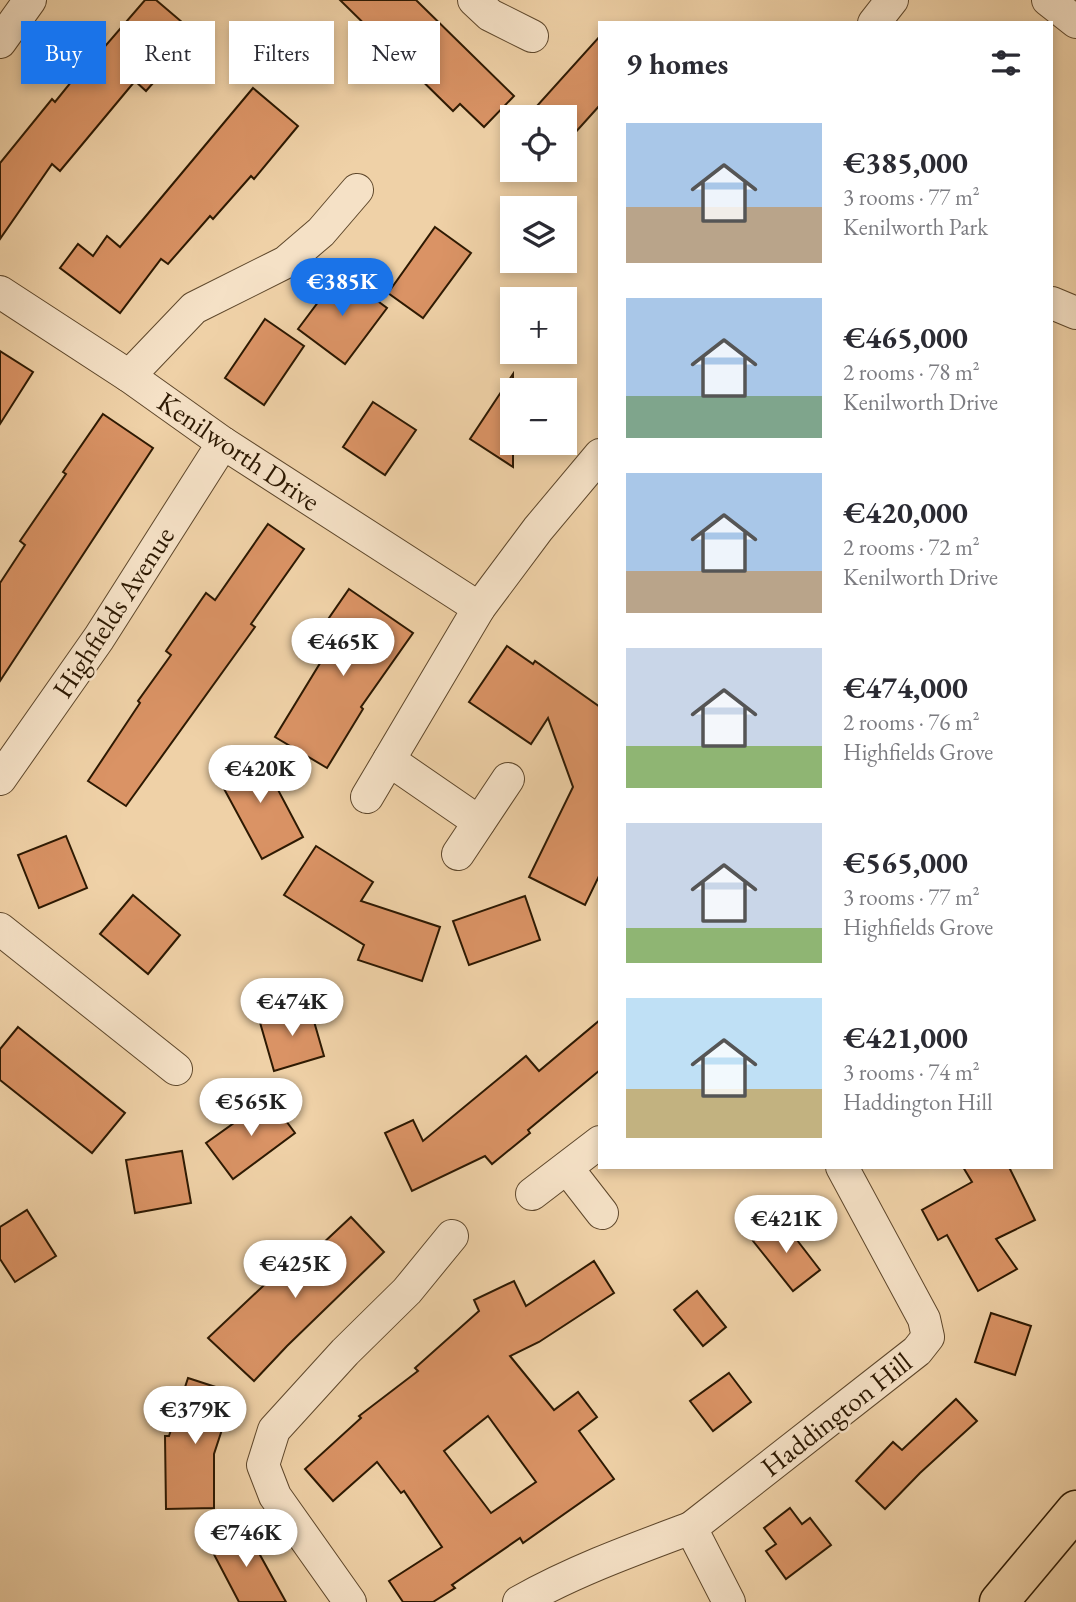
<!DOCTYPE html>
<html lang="en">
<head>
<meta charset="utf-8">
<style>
  :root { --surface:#fff; --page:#f2f2f3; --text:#2b2b33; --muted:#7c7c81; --accent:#1a73e8 }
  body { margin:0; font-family:"EB Garamond",serif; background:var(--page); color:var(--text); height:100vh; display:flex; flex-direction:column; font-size:26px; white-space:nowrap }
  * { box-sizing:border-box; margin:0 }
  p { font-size:23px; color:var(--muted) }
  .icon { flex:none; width:38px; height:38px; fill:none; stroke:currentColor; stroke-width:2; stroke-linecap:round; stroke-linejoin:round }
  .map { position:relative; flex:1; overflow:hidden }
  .side { position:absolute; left:598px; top:21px; width:455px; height:1148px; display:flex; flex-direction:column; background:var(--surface); border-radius:0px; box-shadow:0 4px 10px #0003 }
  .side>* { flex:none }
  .top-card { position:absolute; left:21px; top:21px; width:472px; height:63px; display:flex; gap:14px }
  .controls { position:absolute; left:500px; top:105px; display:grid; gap:14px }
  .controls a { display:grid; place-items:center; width:77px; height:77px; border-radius:0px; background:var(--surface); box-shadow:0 4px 10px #0003; font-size:35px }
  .price { position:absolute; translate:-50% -60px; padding:0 16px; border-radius:24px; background:#fff; color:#222; font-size:23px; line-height:46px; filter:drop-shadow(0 2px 4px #0008) }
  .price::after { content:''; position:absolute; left:50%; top:42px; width:21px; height:16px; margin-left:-10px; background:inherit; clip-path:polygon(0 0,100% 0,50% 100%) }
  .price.active { background:var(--accent); color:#fff }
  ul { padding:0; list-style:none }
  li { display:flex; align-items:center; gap:21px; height:175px; padding:0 28px }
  li span { display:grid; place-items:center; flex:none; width:196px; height:140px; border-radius:0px; color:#555 }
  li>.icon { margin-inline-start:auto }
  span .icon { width:84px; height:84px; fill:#fffc; stroke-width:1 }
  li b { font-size:30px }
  h2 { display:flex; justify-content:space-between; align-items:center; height:84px; padding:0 28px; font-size:30px }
  .pill { padding:0 24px; border-radius:0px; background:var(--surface); box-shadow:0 4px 10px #0003; font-size:24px; line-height:63px }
  .pill.active { background:var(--accent); color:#fff }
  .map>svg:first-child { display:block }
</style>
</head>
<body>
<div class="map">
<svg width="1076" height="1602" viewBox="0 0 1076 1602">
  <rect width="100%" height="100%" fill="#efd1a7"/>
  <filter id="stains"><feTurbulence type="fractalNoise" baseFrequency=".00286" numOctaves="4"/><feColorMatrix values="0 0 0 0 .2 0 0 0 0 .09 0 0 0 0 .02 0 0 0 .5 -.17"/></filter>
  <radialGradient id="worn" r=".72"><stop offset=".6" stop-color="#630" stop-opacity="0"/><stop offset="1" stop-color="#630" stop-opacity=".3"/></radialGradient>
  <g fill="#da9365" stroke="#2d1902" stroke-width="2" fill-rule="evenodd">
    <path d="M145,0h11l40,34 -50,57 -11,-10 -75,90 -8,-7 -52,75v-76l52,-64 3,3 37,-46 3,2z"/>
    <path d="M340,0h76l98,96 -30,31 -24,-23 -7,7z"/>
    <path d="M600,36v69l-35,39v-27h-38z"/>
    <path d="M253,88l45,38 -44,53 -3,-3 -38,43 -3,-3 -42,48 -7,-5 -41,54 -60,-45 18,-24 15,12 14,-20 13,11z"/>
    <path d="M435,227l36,26 -48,65 -35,-25z"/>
    <path d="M340,273l47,35 -42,56 -47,-35z"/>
    <path d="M265,319l39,27 -40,59 -39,-27z"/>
    <path d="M0,351l33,21 -33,52z"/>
    <path d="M513,374v93l-43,-28z"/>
    <path d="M373,402l43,28 -31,45 -42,-28z"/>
    <path d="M103,414l50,34 -153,233v-98l25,-38 -5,-4 46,-67 -3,-2z"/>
    <path d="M268,524l36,25 -53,75 4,3 -129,179 -38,-25 52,-78 -2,-2 33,-46 -5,-4 40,-58 9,7z"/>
    <path d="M349,589l64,44 -52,74 2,2 -36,59 -52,-31 61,-100 -14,-9z"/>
    <path d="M507,646l26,18 2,-3 65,46v167l-15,31 -56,-28 44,-90 -25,-69 -17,26 -62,-42z"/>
    <path d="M258,752l45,85 -41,22 -46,-85z"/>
    <path d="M66,836l21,52 -48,20 -21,-53z"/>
    <path d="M316,846l57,36 -12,19 79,26 -18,54 -64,-21 6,-15 -80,-50z"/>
    <path d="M133,895l47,40 -32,39 -48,-40z"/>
    <path d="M525,896l15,44 -71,25 -16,-44z"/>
    <path d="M309,1004l15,52 -50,15 -15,-52z"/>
    <path d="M600,1020v50l-72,60 2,3 -38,31 -7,-8 -73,35 -27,-58 28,-13 10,21 103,-85 13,15z"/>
    <path d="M18,1027l107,86 -33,40 -92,-73v-31z"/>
    <path d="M269,1098l26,35 -62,46 -27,-36z"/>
    <path d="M182,1151l9,52 -56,10 -9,-53z"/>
    <path d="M963,1167h46l26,53 -39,19 21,30 -39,22 -31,-56 -9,5 -16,-30 50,-28z"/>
    <path d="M27,1210l29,46 -41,26 -15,-23v-32z"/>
    <path d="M351,1217l33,35 -97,94 -33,35 -46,-43 72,-68 7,7z"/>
    <path d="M780,1218l40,52 -27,21 -40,-50z"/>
    <path d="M594,1261l20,32 -75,49 -29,14 44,54 24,-18 19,25 -18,14 35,48 -91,64 -3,-5 -68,47 3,3 -22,14h-30l-14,-21 53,-34 -38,-56 -3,2 -24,-31 -44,39 -28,-32 56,-51 -2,-2 59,-45 -3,-3 64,-57 -5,-11 40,-19 12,25zM488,1416l48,66 -45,31 -47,-62z"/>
    <path d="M697,1291l29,36 -23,19 -29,-36z"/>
    <path d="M991,1313l40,13 -16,49 -40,-13z"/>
    <path d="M729,1373l22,29 -38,29 -23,-30z"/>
    <path d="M188,1378l46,15 -20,61v54l-48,1 -1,-73h4z"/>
    <path d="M956,1399l21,22 -57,52 -35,36 -29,-28 37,-39 9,8z"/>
    <path d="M790,1508l12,16 8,-6 21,27 -45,34 -20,-28 10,-7 -12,-16z"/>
    <path d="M244,1526l42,76h-47l-30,-57z"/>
  </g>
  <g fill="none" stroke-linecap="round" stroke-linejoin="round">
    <defs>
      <g id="street">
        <path d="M474,0l16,15 42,21"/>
        <path d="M1048,0l28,22"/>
        <path d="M874,23l18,-23"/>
        <path d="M0,42l30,-42"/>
        <path d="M0,292l129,84 94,67 256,165"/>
        <path d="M1052,303l24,10"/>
        <path d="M129,376l65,-68 92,-46 35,-30 36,-42"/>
        <path d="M389,760l90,62"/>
        <path d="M0,779l99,-141 124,-195"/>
        <path d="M367,797l112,-189 59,-79 62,-74"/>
        <path d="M458,854l50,-75"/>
        <path d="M0,929l176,140"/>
        <path d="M567,1168l35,45"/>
        <path d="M532,1194l68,-52"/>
        <path d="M350,1602l-75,-106 -12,-31 11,-35 71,-78 62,-61 45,-55"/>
        <path d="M519,1602c55,-31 113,-52 172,-74"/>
        <path d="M729,1602l-38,-74 226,-177 11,-14 -4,-18 -82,-152"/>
      </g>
      <path id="primary" d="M999,1602l77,-92"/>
    </defs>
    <use href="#street" stroke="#5e472b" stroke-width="34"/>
    <use href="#primary" stroke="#2d1902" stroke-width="41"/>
    <use href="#street" stroke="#f5e1c6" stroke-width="32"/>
    <use href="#primary" stroke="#efd1a7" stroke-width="38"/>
  </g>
  <g text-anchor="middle" stroke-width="5" stroke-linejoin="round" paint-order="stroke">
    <g font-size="28" fill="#2d1902" stroke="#f5e1c6">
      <text transform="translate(239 451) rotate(34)" y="10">Kenilworth Drive</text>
      <text transform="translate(113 612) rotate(-57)" y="10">Highfields Avenue</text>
      <text transform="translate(836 1414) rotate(-38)" y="10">Haddington Hill</text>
    </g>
  </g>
  <rect width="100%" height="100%" filter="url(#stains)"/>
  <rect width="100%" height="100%" fill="url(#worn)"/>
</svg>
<div class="controls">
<a><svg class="icon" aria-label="locate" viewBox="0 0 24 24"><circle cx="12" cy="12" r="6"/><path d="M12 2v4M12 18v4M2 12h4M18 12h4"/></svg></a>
<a><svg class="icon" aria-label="layers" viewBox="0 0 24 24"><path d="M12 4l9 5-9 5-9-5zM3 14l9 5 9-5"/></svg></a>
<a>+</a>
<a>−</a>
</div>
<b class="price active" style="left:342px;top:318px">€385K</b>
<b class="price" style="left:343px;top:678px">€465K</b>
<b class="price" style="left:260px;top:805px">€420K</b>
<b class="price" style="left:292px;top:1038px">€474K</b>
<b class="price" style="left:251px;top:1138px">€565K</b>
<b class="price" style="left:786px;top:1255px">€421K</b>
<b class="price" style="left:295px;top:1300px">€425K</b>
<b class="price" style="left:195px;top:1446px">€379K</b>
<b class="price" style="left:246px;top:1569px">€746K</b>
<div class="top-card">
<a class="pill active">Buy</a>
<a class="pill">Rent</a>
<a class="pill">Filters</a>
<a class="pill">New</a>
</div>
<section class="side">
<h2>9 homes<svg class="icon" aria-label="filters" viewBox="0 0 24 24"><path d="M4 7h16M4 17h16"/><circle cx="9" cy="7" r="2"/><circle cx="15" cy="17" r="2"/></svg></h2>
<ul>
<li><span style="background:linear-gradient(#a9c7e8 60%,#b9a48a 0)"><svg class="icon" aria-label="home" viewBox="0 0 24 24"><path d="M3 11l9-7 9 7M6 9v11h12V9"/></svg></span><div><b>€385,000</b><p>3 rooms · 77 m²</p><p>Kenilworth Park</p></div></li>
<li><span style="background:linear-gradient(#a9c7e8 70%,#7fa58c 0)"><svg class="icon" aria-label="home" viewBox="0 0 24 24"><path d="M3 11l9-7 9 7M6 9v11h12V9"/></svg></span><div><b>€465,000</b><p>2 rooms · 78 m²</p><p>Kenilworth Drive</p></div></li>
<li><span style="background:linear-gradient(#a9c7e8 70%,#b9a48a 0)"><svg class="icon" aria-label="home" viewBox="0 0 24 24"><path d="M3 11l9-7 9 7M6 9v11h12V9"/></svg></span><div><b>€420,000</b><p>2 rooms · 72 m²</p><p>Kenilworth Drive</p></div></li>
<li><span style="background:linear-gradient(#c9d6e8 70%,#8fb573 0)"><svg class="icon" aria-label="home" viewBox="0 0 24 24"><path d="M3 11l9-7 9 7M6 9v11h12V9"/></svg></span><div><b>€474,000</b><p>2 rooms · 76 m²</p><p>Highfields Grove</p></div></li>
<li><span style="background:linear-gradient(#c9d6e8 75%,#8fb573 0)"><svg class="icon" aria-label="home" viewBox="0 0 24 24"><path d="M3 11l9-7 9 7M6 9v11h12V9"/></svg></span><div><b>€565,000</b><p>3 rooms · 77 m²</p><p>Highfields Grove</p></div></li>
<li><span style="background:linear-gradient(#bfe0f5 65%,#c2b280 0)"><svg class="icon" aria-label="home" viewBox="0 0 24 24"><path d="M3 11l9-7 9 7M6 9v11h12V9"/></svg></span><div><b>€421,000</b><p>3 rooms · 74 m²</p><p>Haddington Hill</p></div></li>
</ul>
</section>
</div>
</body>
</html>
